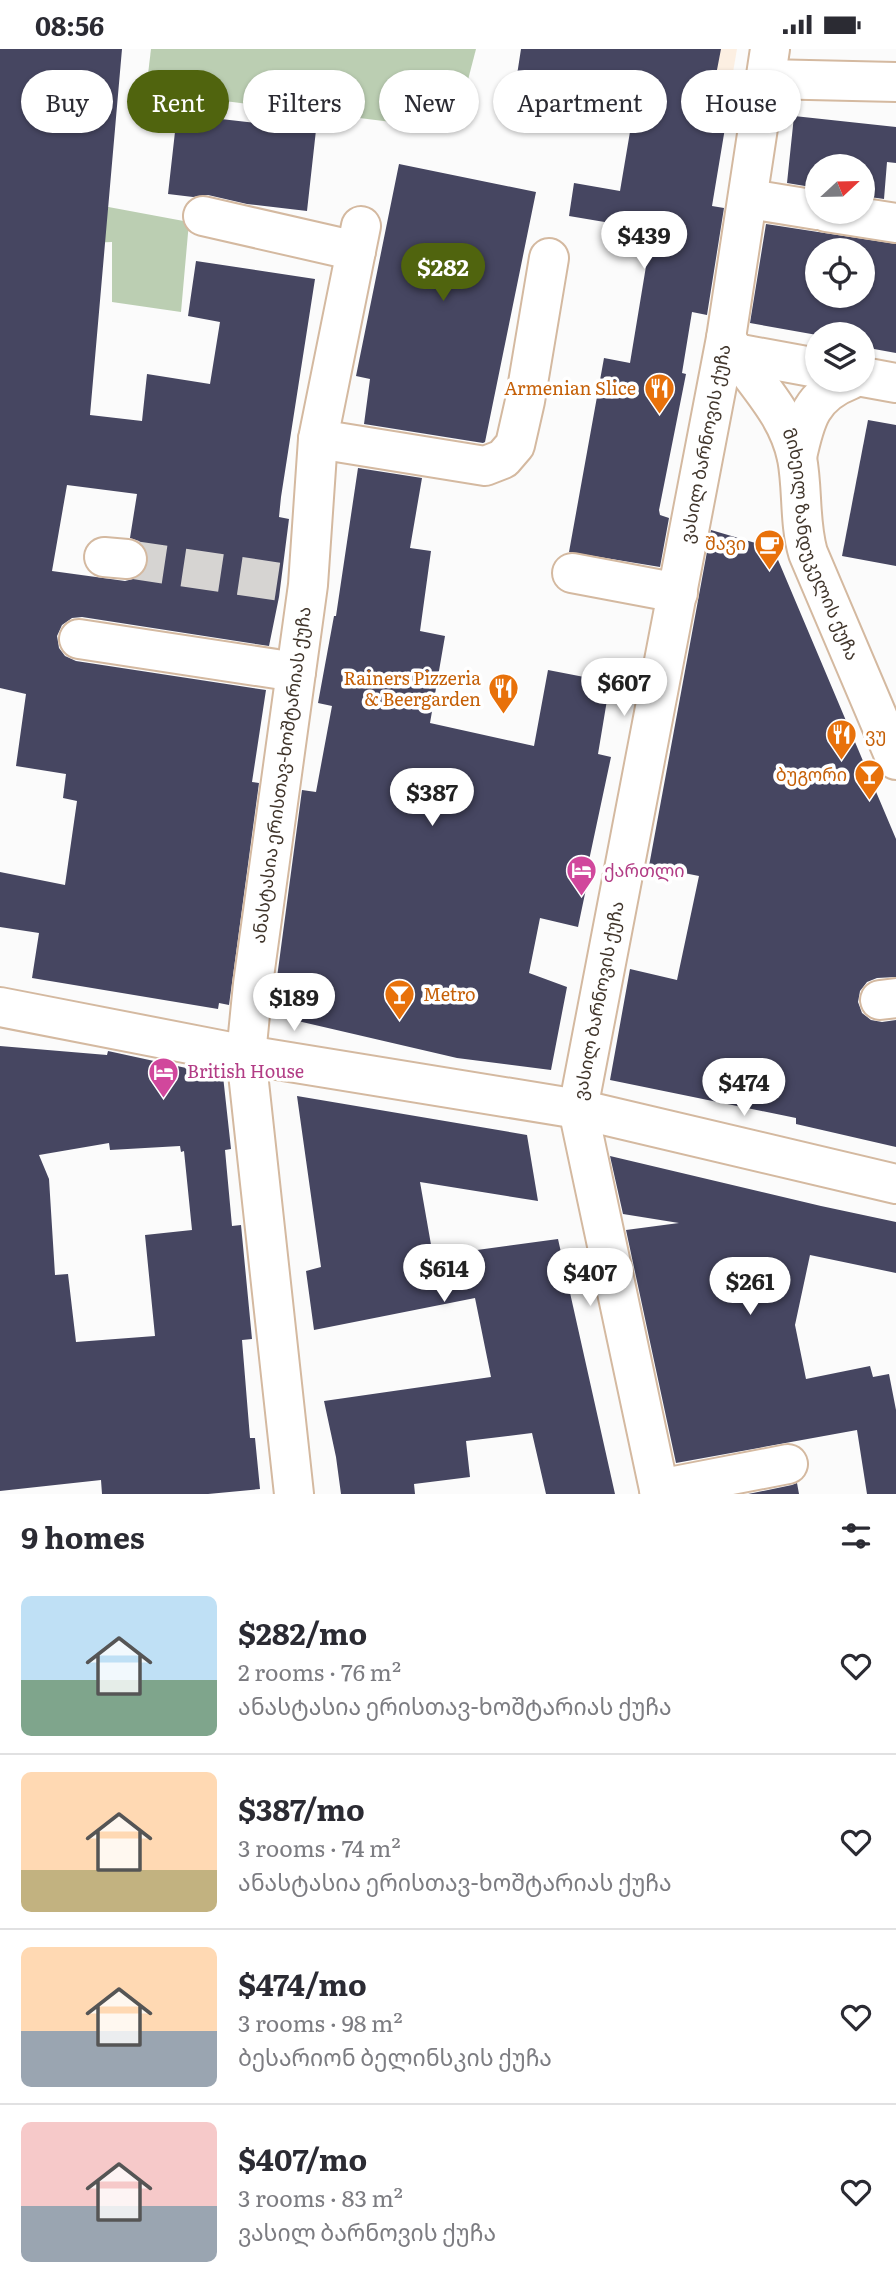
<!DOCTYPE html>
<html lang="en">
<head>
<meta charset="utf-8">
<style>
  :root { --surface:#fff; --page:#f2f2f3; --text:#2b2b33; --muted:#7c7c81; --line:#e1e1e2; --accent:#50640e }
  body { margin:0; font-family:Literata,"Noto Sans Georgian",serif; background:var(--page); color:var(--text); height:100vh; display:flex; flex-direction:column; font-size:26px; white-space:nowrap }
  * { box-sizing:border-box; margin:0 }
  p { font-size:23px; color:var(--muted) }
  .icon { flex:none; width:38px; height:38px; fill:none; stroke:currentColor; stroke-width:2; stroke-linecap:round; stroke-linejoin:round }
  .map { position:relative; height:1445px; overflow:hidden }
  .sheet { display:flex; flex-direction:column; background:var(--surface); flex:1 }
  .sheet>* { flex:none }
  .banner { position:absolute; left:21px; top:21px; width:854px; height:63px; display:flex; gap:14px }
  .needle { width:46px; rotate:68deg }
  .buttons { position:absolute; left:805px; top:105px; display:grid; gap:14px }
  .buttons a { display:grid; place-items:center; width:70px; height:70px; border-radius:50%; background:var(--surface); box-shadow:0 2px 5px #0004; font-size:35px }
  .price { position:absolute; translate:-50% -60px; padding:0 16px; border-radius:24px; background:#fff; color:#222; font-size:23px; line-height:46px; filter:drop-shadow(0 2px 4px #0008) }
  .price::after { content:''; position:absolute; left:50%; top:42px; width:21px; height:16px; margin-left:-10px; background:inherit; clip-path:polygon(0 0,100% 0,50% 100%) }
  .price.selected { background:var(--accent); color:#fff }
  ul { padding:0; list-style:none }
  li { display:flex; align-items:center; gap:21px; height:175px; padding:0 21px }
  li+li { border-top:2px solid var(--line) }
  li span { display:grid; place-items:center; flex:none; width:196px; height:140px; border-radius:10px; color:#555 }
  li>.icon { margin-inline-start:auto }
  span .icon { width:84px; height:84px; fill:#fffc; stroke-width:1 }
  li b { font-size:30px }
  h2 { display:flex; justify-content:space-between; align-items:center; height:84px; padding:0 21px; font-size:30px }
  .pill { padding:0 24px; border-radius:32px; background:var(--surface); box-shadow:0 2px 5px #0004; font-size:24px; line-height:63px }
  .pill.selected { background:var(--accent); color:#fff }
  .status { display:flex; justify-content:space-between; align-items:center; height:49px; padding:0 35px; background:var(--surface); direction:ltr }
  .status svg { height:19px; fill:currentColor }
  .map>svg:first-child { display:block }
</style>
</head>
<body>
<div class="status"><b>08:56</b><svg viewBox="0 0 49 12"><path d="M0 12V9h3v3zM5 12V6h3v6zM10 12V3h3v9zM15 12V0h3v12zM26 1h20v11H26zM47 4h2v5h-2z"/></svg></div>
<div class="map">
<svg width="896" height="1445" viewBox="0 0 896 1445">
  <rect width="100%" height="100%" fill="#fbfbfb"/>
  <path fill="#fcefe2" d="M571,0h166l-5,29z"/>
  <g fill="#bbceb2">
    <path d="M151,0h325l-21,81 -309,-39z"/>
    <path d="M87,154l102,19 -8,90 -69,-10v-60l-26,1z"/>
  </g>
  <g fill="#464661" fill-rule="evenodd">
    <path d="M0,0h122l-32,366 52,6 5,-47 63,10 10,-62 -32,-6 8,-55 119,18 -34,218 -2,20 10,2 -10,78 -10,49 -187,-29 -10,1 -10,7 -5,11 2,12 6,8 11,5 190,29 -14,92 7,1 -30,222 -10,-2 -1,6 -186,-31 7,-45 -39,-6v-55l65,13 12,-84 -14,-3 3,-24 -50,-8 10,-72 -26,-6zM67,436l70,9 -7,44 9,3 7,8 3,11 -4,11 -8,7 -12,3 -73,-10z"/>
    <path d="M521,0h200l-10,52 18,3 -17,102 12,2 -17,107 -15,-3 -10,61 4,1 -27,136 1,5 9,3 -9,49 -91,-15 35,-194 26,5 22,-133 -83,-14 5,-33 46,8 12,-71 -50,-9 2,-13 -69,-10z"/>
    <path d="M177,65l139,16 -9,81 -60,-7 -39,-9 -15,2 -25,-3z"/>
    <path d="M794,67l102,11v36l-9,-1 -3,37 -21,-3v-30h-46v22l-30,-5z"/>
    <path d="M399,115l137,28 -51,250 -2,1 -119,-19 6,-45 -14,-3z"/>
    <path d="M766,175l130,20v109l-33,-6v-13l-46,1 -67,-12zM817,201h46v46h-46z"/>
    <path d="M868,371l28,5v141l-54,-10z"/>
    <path d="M358,419l64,10 -12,70 21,3 -11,80 25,5 -15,87 104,23 14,-76 62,12 -12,72 13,3 -23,108h3l-13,62 -38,-9 -11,55 38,14 -16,83 -94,-12 -185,-43 30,-225 14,2 16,-86 -14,-3 16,-87h2z"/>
    <path d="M711,481l62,18 123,291v138l-19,1 -10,4 -7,9 -2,11 4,11 9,7 11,2 14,-2v127l-100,-23v-6l-186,-38 20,-111 47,11 22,-104 -50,-10z"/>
    <path d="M0,997l107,9 1,-4 115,25 8,73 -6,1 7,76 9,-1 11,114 -10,1 8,98h5l5,51 -52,5h-106l-1,-14 -101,11zM109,1094l1,7 70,-4 1,6 3,-1 8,79 -47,5 10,101 -79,6 -8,-68 -13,1 -6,-96 -10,-24z"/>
    <path d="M297,1047l230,39 11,66 -118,-19 13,74 125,-17 57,255h-69l-14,-61 -66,8 4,36 -56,7 1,10h-74l-5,-37 -12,-56 167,-24 -16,-79 -161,32 -8,-59 15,-4z"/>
    <path d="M610,1107l211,50 75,16v51l-86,-18 -15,70 11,54 64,-13 3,11 16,-3 7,36v84h-29l-10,-64 -181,33 -50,-233 53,-7 -56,-9z"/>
    <path d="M797,1434l2,11h-51l44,-9z"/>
  </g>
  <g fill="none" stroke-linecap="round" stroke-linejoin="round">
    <path stroke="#d6d4d2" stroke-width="38" stroke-dasharray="38 19" stroke-linecap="butt" d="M127,510l154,23"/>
    <defs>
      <g id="minor">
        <path d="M766,30l130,3"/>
        <path d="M749,150l68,11"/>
        <path d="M826,163l70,11"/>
        <path d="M203,167l153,35"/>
        <path id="s1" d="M726,289c24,41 61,71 71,120 6,31 2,64 11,95l88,207"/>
        <path d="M735,304l82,15"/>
        <path d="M863,328l33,6"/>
        <path d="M318,390l167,27 18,-7 12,-14 10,-44 24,-143"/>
        <path d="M797,408c8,-37 14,-62 53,-77"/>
        <path d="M104,508l23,2"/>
        <path d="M572,524l106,20"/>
        <path d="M79,590l217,33"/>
        <path d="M880,951l16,-2"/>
        <path d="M0,958l246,48 332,54 318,75"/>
        <path d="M659,1440l129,-25"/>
        <path id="s2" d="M294,1445l-48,-439 7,-71 55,-399 10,-146 43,-213"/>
        <path id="s3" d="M660,1445l-82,-385 148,-771 44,-289"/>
      </g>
    </defs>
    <use href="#minor" stroke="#d4b9a0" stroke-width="42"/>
    <use href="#minor" stroke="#fff" stroke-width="38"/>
  </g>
  <defs>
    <symbol id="restaurant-pin" viewBox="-11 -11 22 30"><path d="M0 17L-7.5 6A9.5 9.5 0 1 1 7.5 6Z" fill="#e8710a" stroke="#fff"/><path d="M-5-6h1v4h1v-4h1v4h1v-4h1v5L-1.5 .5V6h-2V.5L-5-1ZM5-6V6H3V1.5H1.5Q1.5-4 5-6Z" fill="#fff"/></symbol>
    <symbol id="cafe-pin" viewBox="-11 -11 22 30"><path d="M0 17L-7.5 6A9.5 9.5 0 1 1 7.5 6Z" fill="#e8710a" stroke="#fff"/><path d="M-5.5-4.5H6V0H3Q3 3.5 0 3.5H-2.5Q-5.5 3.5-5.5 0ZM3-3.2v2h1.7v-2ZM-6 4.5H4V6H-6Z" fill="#fff"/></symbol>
    <symbol id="bar-pin" viewBox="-11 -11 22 30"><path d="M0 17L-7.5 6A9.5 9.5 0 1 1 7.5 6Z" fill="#e8710a" stroke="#fff"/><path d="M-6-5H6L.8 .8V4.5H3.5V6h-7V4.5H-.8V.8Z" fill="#fff"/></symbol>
    <symbol id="hotel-pin" viewBox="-11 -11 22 30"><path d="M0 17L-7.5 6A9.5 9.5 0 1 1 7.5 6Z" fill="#d1479c" stroke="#fff"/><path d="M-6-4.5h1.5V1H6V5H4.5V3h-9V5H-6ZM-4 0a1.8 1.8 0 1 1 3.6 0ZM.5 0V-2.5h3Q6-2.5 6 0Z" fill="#fff"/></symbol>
  </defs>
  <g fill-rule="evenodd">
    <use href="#restaurant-pin" x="642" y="322" width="35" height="47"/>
    <use href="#cafe-pin" x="752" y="478" width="35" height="47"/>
    <use href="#restaurant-pin" x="486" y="622" width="35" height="47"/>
    <use href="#restaurant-pin" x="824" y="668" width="35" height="47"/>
    <use href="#bar-pin" x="852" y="708" width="35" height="47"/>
    <use href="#hotel-pin" x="564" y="804" width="35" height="47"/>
    <use href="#bar-pin" x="382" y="928" width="35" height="47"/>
    <use href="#hotel-pin" x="146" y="1006" width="35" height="47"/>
  </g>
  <g text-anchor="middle" stroke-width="7" stroke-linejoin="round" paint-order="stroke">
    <g font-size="18" fill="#c56008" stroke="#fff" text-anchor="end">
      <text x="636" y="346">Armenian Slice</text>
      <text x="746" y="501">შავი</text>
      <text x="481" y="636">Rainers Pizzeria<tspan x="481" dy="21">&amp; Beergarden</tspan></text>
      <text x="865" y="692" text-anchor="start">ვუ</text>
      <text x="847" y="732">ბუგორი</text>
      <text x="423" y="952" text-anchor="start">Metro</text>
    </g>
    <g font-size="18" fill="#41362c" stroke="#fff">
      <text dy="6" stroke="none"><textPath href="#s3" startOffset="1071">ვასილ ბარნოვის ქუჩა</textPath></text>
      <text dy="6" stroke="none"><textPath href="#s1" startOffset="231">მიხეილ ზანდუკელის ქუჩა</textPath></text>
      <text dy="6" stroke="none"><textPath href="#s2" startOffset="724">ანასტასია ერისთავ-ხოშტარიას ქუჩა</textPath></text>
      <text dy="6" stroke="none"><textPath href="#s3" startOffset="504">ვასილ ბარნოვის ქუჩა</textPath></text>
    </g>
    <g font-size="18" fill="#b23c85" stroke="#fff" text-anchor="start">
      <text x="604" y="828">ქართლი</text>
      <text x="187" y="1029">British House</text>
    </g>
  </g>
</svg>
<div class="buttons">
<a><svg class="needle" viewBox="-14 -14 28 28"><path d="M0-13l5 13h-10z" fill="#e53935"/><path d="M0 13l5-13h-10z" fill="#7c7c81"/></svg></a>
<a><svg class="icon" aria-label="locate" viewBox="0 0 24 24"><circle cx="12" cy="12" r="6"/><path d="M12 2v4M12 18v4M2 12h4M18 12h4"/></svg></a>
<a><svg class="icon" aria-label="layers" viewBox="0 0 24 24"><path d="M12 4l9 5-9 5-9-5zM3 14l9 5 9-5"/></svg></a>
</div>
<b class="price" style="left:644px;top:222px">$439</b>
<b class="price selected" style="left:443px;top:254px">$282</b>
<b class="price" style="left:624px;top:669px">$607</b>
<b class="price" style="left:432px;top:779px">$387</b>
<b class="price" style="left:294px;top:984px">$189</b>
<b class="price" style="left:744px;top:1069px">$474</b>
<b class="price" style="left:444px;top:1255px">$614</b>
<b class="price" style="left:590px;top:1259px">$407</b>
<b class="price" style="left:750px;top:1268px">$261</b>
<div class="banner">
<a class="pill">Buy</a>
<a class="pill selected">Rent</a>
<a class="pill">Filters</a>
<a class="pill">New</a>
<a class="pill">Apartment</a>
<a class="pill">House</a>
</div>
</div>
<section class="sheet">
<h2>9 homes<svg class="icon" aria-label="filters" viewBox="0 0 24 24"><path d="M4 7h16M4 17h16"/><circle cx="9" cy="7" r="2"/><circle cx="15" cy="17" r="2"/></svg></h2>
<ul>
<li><span style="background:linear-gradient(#bfe0f5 60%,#7fa58c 0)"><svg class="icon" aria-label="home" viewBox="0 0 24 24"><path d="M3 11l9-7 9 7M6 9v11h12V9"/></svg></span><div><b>$282/mo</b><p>2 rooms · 76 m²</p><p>ანასტასია ერისთავ-ხოშტარიას ქუჩა</p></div><svg class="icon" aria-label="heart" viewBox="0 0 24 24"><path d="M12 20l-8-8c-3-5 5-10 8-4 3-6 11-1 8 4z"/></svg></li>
<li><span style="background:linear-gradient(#ffd9b3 70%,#c2b280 0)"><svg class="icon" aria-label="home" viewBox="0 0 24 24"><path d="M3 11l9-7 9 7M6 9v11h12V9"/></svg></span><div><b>$387/mo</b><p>3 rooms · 74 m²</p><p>ანასტასია ერისთავ-ხოშტარიას ქუჩა</p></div><svg class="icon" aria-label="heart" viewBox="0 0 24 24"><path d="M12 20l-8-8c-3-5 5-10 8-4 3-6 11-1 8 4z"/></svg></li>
<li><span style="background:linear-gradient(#ffd9b3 60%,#9aa5b1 0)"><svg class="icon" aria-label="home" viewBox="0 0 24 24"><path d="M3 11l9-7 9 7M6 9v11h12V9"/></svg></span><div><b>$474/mo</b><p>3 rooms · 98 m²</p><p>ბესარიონ ბელინსკის ქუჩა</p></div><svg class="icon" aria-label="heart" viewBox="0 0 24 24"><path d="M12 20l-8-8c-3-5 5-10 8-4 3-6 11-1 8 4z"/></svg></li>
<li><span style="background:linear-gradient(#f6c9c9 60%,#9aa5b1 0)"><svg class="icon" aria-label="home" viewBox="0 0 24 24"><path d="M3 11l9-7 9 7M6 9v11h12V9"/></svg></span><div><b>$407/mo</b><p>3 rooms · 83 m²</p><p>ვასილ ბარნოვის ქუჩა</p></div><svg class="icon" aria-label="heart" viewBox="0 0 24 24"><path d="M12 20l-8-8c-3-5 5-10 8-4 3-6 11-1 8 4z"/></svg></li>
</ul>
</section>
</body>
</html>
